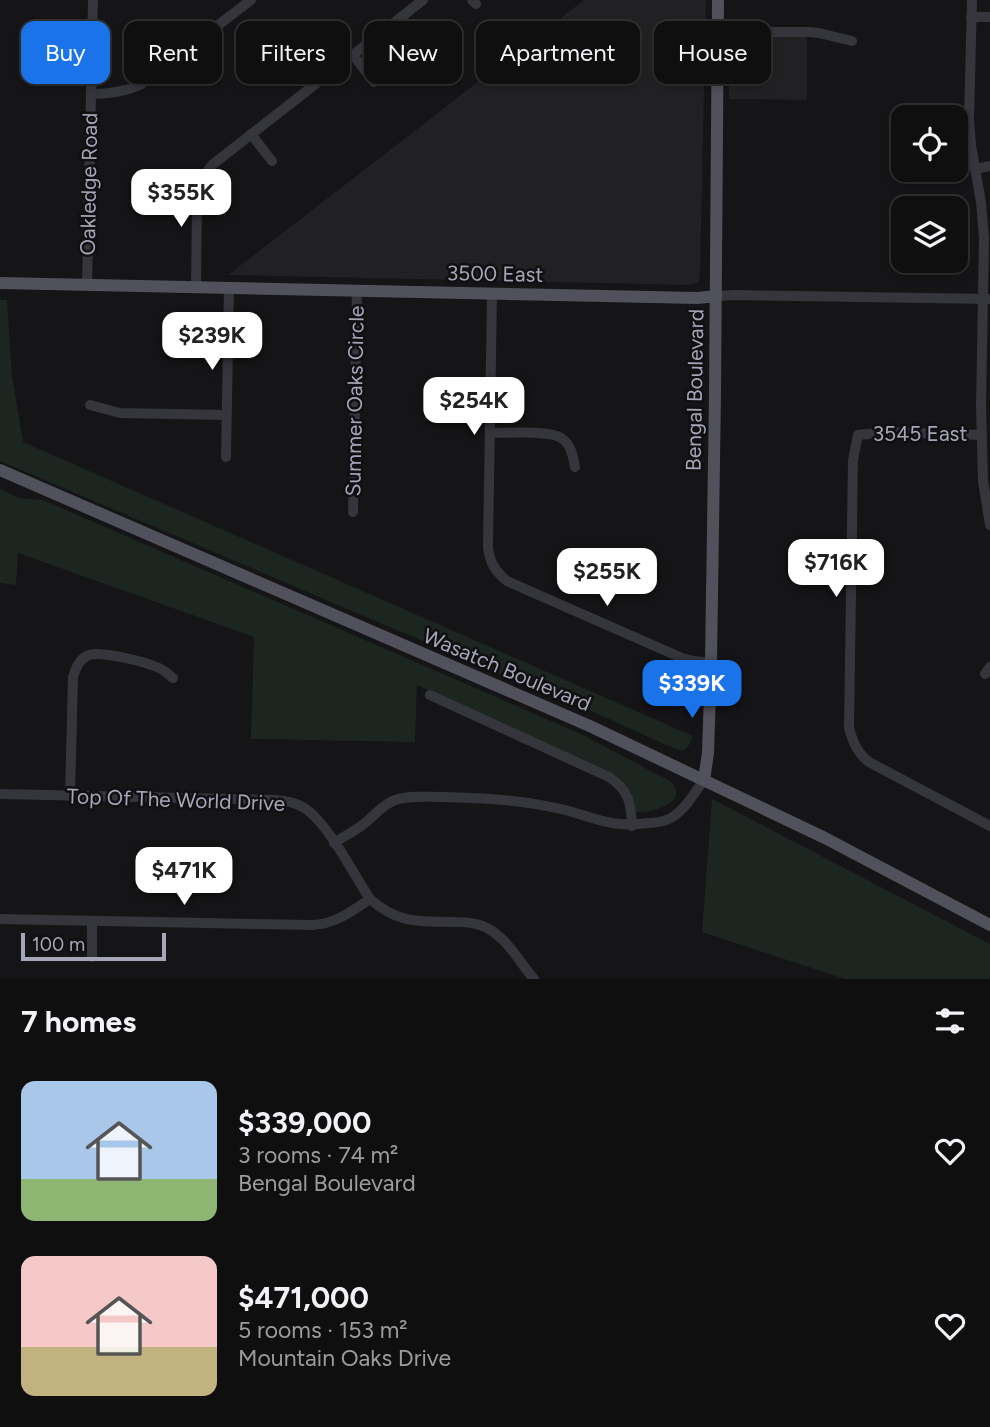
<!DOCTYPE html>
<html lang="en">
<head>
<meta charset="utf-8">
<style>
  :root { --surface:#100f10; --page:#1e1d1e; --text:#f1f3f6; --muted:#9c9c9f; --line:#302f30; --accent:#1a73e8 }
  body { margin:0; font-family:Figtree,sans-serif; background:var(--page); color:var(--text); height:100vh; display:flex; flex-direction:column; font-size:26px; white-space:nowrap }
  * { box-sizing:border-box; margin:0 }
  p { font-size:23px; color:var(--muted) }
  .icon { flex:none; width:38px; height:38px; fill:none; stroke:currentColor; stroke-width:2; stroke-linecap:round; stroke-linejoin:round }
  .map { position:relative; height:979px; overflow:hidden }
  .panel { display:flex; flex-direction:column; background:var(--surface); flex:1 }
  .panel>* { flex:none }
  .banner { position:absolute; left:21px; top:21px; width:948px; height:63px; display:flex; gap:14px }
  .fabs { position:absolute; left:891px; top:105px; display:grid; gap:14px }
  .fabs a { display:grid; place-items:center; width:77px; height:77px; border-radius:14px; background:var(--surface); box-shadow:0 4px 10px #0003,0 0 0 2px var(--line); font-size:35px }
  .scale { position:absolute; left:21px; bottom:18px; width:145px; box-sizing:border-box; padding-left:7px; border:4px solid #a5a7b8; border-top:0; font-size:19px; line-height:24px; white-space:nowrap; color:#a5a7b8; -webkit-text-stroke:5px #100f11; paint-order:stroke }
  .price { position:absolute; translate:-50% -60px; padding:0 16px; border-radius:14px; background:#fff; color:#222; font-size:23px; line-height:46px; filter:drop-shadow(0 2px 4px #0008) }
  .price::after { content:''; position:absolute; left:50%; top:42px; width:21px; height:16px; margin-left:-10px; background:inherit; clip-path:polygon(0 0,100% 0,50% 100%) }
  .price.active { background:var(--accent); color:#fff }
  ul { padding:0; list-style:none }
  li { display:flex; align-items:center; gap:21px; height:175px; padding:0 21px }
  li span { display:grid; place-items:center; flex:none; width:196px; height:140px; border-radius:14px; color:#555 }
  li>.icon { margin-inline-start:auto }
  span .icon { width:84px; height:84px; fill:#fffc; stroke-width:1 }
  li b { font-size:30px }
  h2 { display:flex; justify-content:space-between; align-items:center; height:84px; padding:0 21px; font-size:30px }
  .chip { padding:0 24px; border-radius:14px; background:var(--surface); box-shadow:0 4px 10px #0003,0 0 0 2px var(--line); font-size:24px; line-height:63px }
  .chip.active { background:var(--accent); color:#fff }
  .map>svg:first-child { display:block }
</style>
</head>
<body>
<div class="map">
<svg width="990" height="979" viewBox="0 0 990 979">
  <rect width="100%" height="100%" fill="#151416"/>
  <g fill="#212023">
    <path d="M584,0h122l-6,274 -1,8 -9,3 -462,-10z"/>
    <path d="M744,37h63v63l-78,-1v-46l2,-8 4,-5z"/>
  </g>
  <g fill="#1c251f">
    <path d="M0,300h7l5,75 11,67 670,294c-2,7 -5,12 -11,15l-16,-6 -81,-37h-5l-580,-247z"/>
    <path d="M0,489l19,9 24,2 538,234 89,47c22,20 -18,33 -34,31 -4,-17 -6,-25 -20,-37l-199,-90 -2,57 -164,-3 3,-102 -236,-84 -2,32 -16,-2z"/>
    <path d="M712,799l278,145v35h-145l-143,-47z"/>
  </g>
  <g fill="none" stroke-linecap="round" stroke-linejoin="round">
    <g stroke="#35353c" stroke-width="10">
      <path d="M472,0l4,4"/>
      <path d="M972,0l-3,119 2,26 10,57 3,36 -3,169 2,74 7,44"/>
      <path d="M971,17h19"/>
      <path d="M717,32h91l11,1 33,8"/>
      <path d="M353,55l21,27"/>
      <path d="M91,94c19,0 33,-2 49,-9l111,-85"/>
      <path d="M251,134l21,27"/>
      <path d="M975,169l15,-3"/>
      <path d="M87,285l6,-285"/>
      <path d="M196,287l1,-84 6,-26 9,-12 211,-165"/>
      <path d="M492,293l-4,255c2,15 7,23 19,33l175,77 12,3 17,2"/>
      <path d="M716,296l18,-1 256,4"/>
      <path d="M90,405l30,8 107,2"/>
      <path d="M490,433c16,0 59,-3 71,5 10,6 12,18 14,29"/>
      <path d="M982,435l-95,-3 -29,3 -5,25 -4,267c3,14 8,26 20,35l121,64"/>
      <path d="M226,457l3,-169"/>
      <path d="M353,512l4,-222"/>
      <path d="M985,674l5,-7"/>
      <path d="M430,695l179,82c20,13 22,26 23,49"/>
      <path d="M0,794l274,6c11,1 22,2 32,9 22,15 48,66 64,90 30,26 48,22 86,23 10,0 22,1 31,6 21,11 32,34 47,51"/>
      <path d="M70,796l3,-119c3,-9 6,-18 16,-22 11,-4 53,6 65,11 8,2 13,7 19,12"/>
      <path d="M334,843c9,-6 19,-11 27,-17 12,-8 20,-21 34,-26 15,-5 33,-3 48,-3 41,1 81,3 122,13 33,9 47,18 83,13 7,0 14,-1 21,-4 15,-7 25,-26 35,-39"/>
      <path d="M0,919l312,6c23,-1 39,-13 58,-26"/>
      <path d="M92,957v-36"/>
    </g>
    <g stroke="#51515b" stroke-width="12">
      <path d="M0,283l698,15 18,-2"/>
      <path d="M0,470l592,257 233,111 165,87"/>
      <path d="M704,780l4,-27 3,-90 4,-269 3,-394"/>
    </g>
  </g>
  <g text-anchor="middle" stroke-width="5" stroke-linejoin="round" paint-order="stroke">
    <g font-size="21" fill="#a5a7b8" stroke="#100f11">
      <text transform="translate(89 184) rotate(-89)" y="7">Oakledge Road</text>
      <text transform="translate(495 274) rotate(1)" y="7">3500 East</text>
      <text transform="translate(695 390) rotate(-89)" y="7">Bengal Boulevard</text>
      <text transform="translate(355 401) rotate(-89)" y="7">Summer Oaks Circle</text>
      <text x="920" y="441">3545 East</text>
      <text transform="translate(507 670) rotate(23)" y="7">Wasatch Boulevard</text>
      <text transform="translate(176 800) rotate(2)" y="7">Top Of The World Drive</text>
    </g>
  </g>
</svg>
<div class="fabs">
<a><svg class="icon" aria-label="locate" viewBox="0 0 24 24"><circle cx="12" cy="12" r="6"/><path d="M12 2v4M12 18v4M2 12h4M18 12h4"/></svg></a>
<a><svg class="icon" aria-label="layers" viewBox="0 0 24 24"><path d="M12 4l9 5-9 5-9-5zM3 14l9 5 9-5"/></svg></a>
</div>
<div class="scale">100 m</div>
<b class="price" style="left:181px;top:229px">$355K</b>
<b class="price" style="left:212px;top:372px">$239K</b>
<b class="price" style="left:474px;top:437px">$254K</b>
<b class="price" style="left:836px;top:599px">$716K</b>
<b class="price" style="left:607px;top:608px">$255K</b>
<b class="price active" style="left:692px;top:720px">$339K</b>
<b class="price" style="left:184px;top:907px">$471K</b>
<div class="banner">
<a class="chip active">Buy</a>
<a class="chip">Rent</a>
<a class="chip">Filters</a>
<a class="chip">New</a>
<a class="chip">Apartment</a>
<a class="chip">House</a>
</div>
</div>
<section class="panel">
<h2>7 homes<svg class="icon" aria-label="filters" viewBox="0 0 24 24"><path d="M4 7h16M4 17h16"/><circle cx="9" cy="7" r="2"/><circle cx="15" cy="17" r="2"/></svg></h2>
<ul>
<li><span style="background:linear-gradient(#a9c7e8 70%,#8fb573 0)"><svg class="icon" aria-label="home" viewBox="0 0 24 24"><path d="M3 11l9-7 9 7M6 9v11h12V9"/></svg></span><div><b>$339,000</b><p>3 rooms · 74 m²</p><p>Bengal Boulevard</p></div><svg class="icon" aria-label="heart" viewBox="0 0 24 24"><path d="M12 20l-8-8c-3-5 5-10 8-4 3-6 11-1 8 4z"/></svg></li>
<li><span style="background:linear-gradient(#f6c9c9 65%,#c2b280 0)"><svg class="icon" aria-label="home" viewBox="0 0 24 24"><path d="M3 11l9-7 9 7M6 9v11h12V9"/></svg></span><div><b>$471,000</b><p>5 rooms · 153 m²</p><p>Mountain Oaks Drive</p></div><svg class="icon" aria-label="heart" viewBox="0 0 24 24"><path d="M12 20l-8-8c-3-5 5-10 8-4 3-6 11-1 8 4z"/></svg></li>
</ul>
</section>
</body>
</html>
